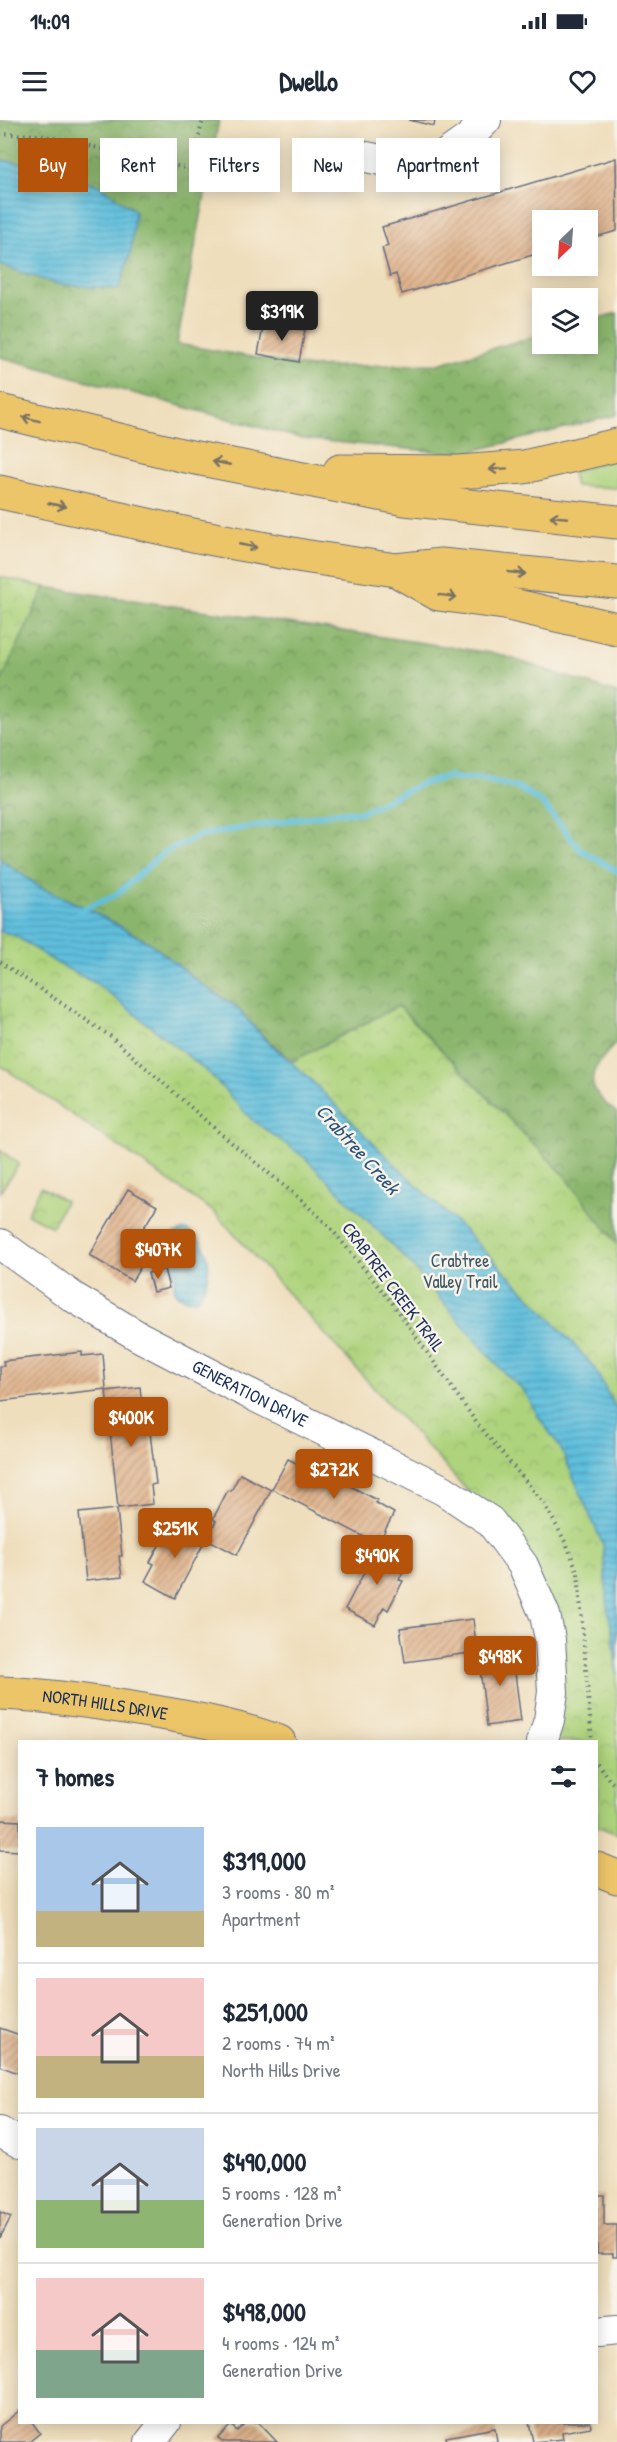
<!DOCTYPE html>
<html lang="en">
<head>
<meta charset="utf-8">
<style>
  :root { --surface:#fff; --page:#f2f2f3; --text:#1f2937; --muted:#747a83; --line:#e0e1e3; --accent:#b45309 }
  body { margin:0; font-family:"Patrick Hand",sans-serif; background:var(--page); color:var(--text); height:100vh; display:flex; flex-direction:column; font-size:22px; white-space:nowrap }
  * { box-sizing:border-box; margin:0 }
  p { font-size:20px; color:var(--muted) }
  .icon { flex:none; width:33px; height:33px; fill:none; stroke:currentColor; stroke-width:2; stroke-linecap:round; stroke-linejoin:round }
  .map { position:relative; flex:1; overflow:hidden }
  .side { position:absolute; left:18px; top:1620px; width:580px; height:684px; display:flex; flex-direction:column; background:var(--surface); border-radius:0px; box-shadow:0 3px 15px #0003 }
  .side>* { flex:none }
  .hud { position:absolute; left:18px; top:18px; width:582px; height:54px; display:flex; gap:12px }
  .needle { width:39px; rotate:205deg }
  .buttons { position:absolute; left:532px; top:90px; display:grid; gap:12px }
  .buttons a { display:grid; place-items:center; width:66px; height:66px; border-radius:0px; background:var(--surface); box-shadow:0 3px 15px #0003; font-size:30px }
  .price { position:absolute; translate:-50% -51px; padding:0 14px; border-radius:6px; background:var(--accent); color:#fff; font-size:20px; line-height:39px; filter:drop-shadow(0 2px 3px #0008) }
  .price::after { content:''; position:absolute; left:50%; top:36px; width:18px; height:14px; margin-left:-9px; background:inherit; clip-path:polygon(0 0,100% 0,50% 100%) }
  .price.on { background:#222; color:#fff }
  ul { padding:0; list-style:none }
  li { display:flex; align-items:center; gap:18px; height:150px; padding:0 18px }
  li+li { border-top:2px solid var(--line) }
  li span { display:grid; place-items:center; flex:none; width:168px; height:120px; border-radius:0px; color:#555 }
  li>.icon { margin-inline-start:auto }
  span .icon { width:72px; height:72px; fill:#fffc; stroke-width:1 }
  li b { font-size:26px }
  h2 { display:flex; justify-content:space-between; align-items:center; height:72px; padding:0 18px; font-size:26px }
  .tag { padding:0 21px; border-radius:0px; background:var(--surface); box-shadow:0 3px 15px #0003; font-size:21px; line-height:54px }
  .tag.on { background:var(--accent); color:#fff }
  .status { display:flex; justify-content:space-between; align-items:center; height:42px; padding:0 30px; background:var(--surface); direction:ltr }
  .status svg { height:16px; fill:currentColor }
  header { display:flex; justify-content:space-between; align-items:center; height:78px; padding:0 18px; background:var(--surface); font-size:27px; font-weight:700 }
  .map>svg:first-child { display:block }
</style>
</head>
<body>
<div class="status"><b>14:09</b><svg viewBox="0 0 49 12"><path d="M0 12V9h3v3zM5 12V6h3v6zM10 12V3h3v9zM15 12V0h3v12zM26 1h20v11H26zM47 4h2v5h-2z"/></svg></div>
<header><svg class="icon" aria-label="menu" viewBox="0 0 24 24"><path d="M4 6h16M4 12h16M4 18h16"/></svg>Dwello<svg class="icon" aria-label="heart" viewBox="0 0 24 24"><path d="M12 20l-8-8c-3-5 5-10 8-4 3-6 11-1 8 4z"/></svg></header>
<div class="map">
<svg width="617" height="2322" viewBox="0 0 617 2322">
  <defs>
    <pattern id="forest-crowns" width="20" height="18" patternUnits="userSpaceOnUse" patternTransform="scale(1.5)"><rect width="20" height="18" fill="#8ab56c"/><path d="M2 6a3 3 0 1 1 6 0M12 15a3 3 0 1 1 6 0" fill="none" stroke="#70945c"/></pattern>
    <pattern id="park-crowns" width="20" height="18" patternUnits="userSpaceOnUse" patternTransform="scale(1.5)"><rect width="20" height="18" fill="#add37c"/><path d="M2 6a3 3 0 1 1 6 0M12 15a3 3 0 1 1 6 0" fill="none" stroke="#94b56e"/></pattern>
    <pattern id="water-rules" width="6" height="5" patternUnits="userSpaceOnUse" patternTransform="scale(1.5)"><rect width="6" height="5" fill="#5fbfdd"/><path d="M0 2.5h6" fill="none" stroke="#4e9cb6"/></pattern>
    <pattern id="building-hatch" width="6" height="6" patternUnits="userSpaceOnUse" patternTransform="scale(1.5)"><rect width="6" height="6" fill="#e0b48d"/><path d="M-1 1l2-2M0 6l6-6M5 7l2-2" fill="none" stroke="#b59376"/></pattern>
  </defs>
  <rect width="100%" height="100%" fill="#f7f3e8"/>
  <filter id="ink" filterUnits="userSpaceOnUse"><feTurbulence type="fractalNoise" baseFrequency=".0167" numOctaves="2"/><feDisplacementMap in="SourceGraphic" scale="12" xChannelSelector="R" yChannelSelector="G"/><feConvolveMatrix kernelMatrix="1 2 1 2 8 2 1 2 1" color-interpolation-filters="sRGB"/></filter>
  <filter id="wash" filterUnits="userSpaceOnUse"><feTurbulence type="fractalNoise" baseFrequency=".008" numOctaves="4" result="noise"/><feDisplacementMap in="SourceGraphic" scale="24" xChannelSelector="R" yChannelSelector="G"/><feGaussianBlur stdDeviation="1.35" result="paint"/><feColorMatrix in="noise" values="0 0 0 0 0 0 0 0 0 0 0 0 0 0 0 0 0 1.4 0 .05"/><feComposite in="paint" operator="in"/></filter>
  <g filter="url(#wash)">
    <rect width="100%" height="100%" fill="#efdebc"/>
    <g fill="#add37c" stroke="#64816d" stroke-width="1.5">
      <path d="M617,338v30l-42,-2 -3,-14z"/>
      <path d="M0,1030l19,14 -19,28z"/>
    </g>
    <g fill="url(#forest-crowns)" stroke="#527265" stroke-width="1.5">
      <path d="M0,0h219l-42,224 131,23 130,-3 105,-30v10h45v-23l29,-8v102l-156,39 -158,-15 -303,-82z"/>
      <path d="M45,467l453,67 119,39v349c-28,29 -37,43 0,71v131l-52,-68 -167,-170 -105,55 -29,-24 -28,-30 -36,-24 -50,-40 -64,-35 -46,-21 -40,-28v-176z"/>
    </g>
    <g fill="url(#park-crowns)" stroke="#64816d" stroke-width="1.5">
      <path d="M0,457l45,10 -45,96z"/>
      <path d="M0,782l263,175 135,-71 167,170 52,68v590l-20,-8v-84l-55,-1 -8,-177 -320,-352 -214,-147z"/>
      <path d="M41,1067l24,14 -13,26 -25,-13z"/>
    </g>
    <g fill="url(#water-rules)" stroke="#3d779e" stroke-width="1.5">
      <path d="M0,40l52,8 48,18 35,25 -4,40 -12,38 -63,-5 -56,-19z"/>
      <path d="M0,739l40,28 46,21 64,35 50,40 36,24 28,31 45,40 71,72 82,78 77,78 55,61 23,44v263l-4,-38 -5,-25 -5,-66 -43,-98 -22,-31 -14,-25 -20,-18 -96,-112 -104,-104 -52,-37 -43,-47 -112,-89 -42,-22 -41,-27 -14,-4z"/>
      <path d="M186,1110c27,12 29,49 10,70 -6,-1 -14,0 -18,-5 -7,-6 -2,-15 -4,-23 -2,-6 -7,-11 -10,-17 -5,-14 10,-23 22,-25z"/>
    </g>
    <g fill="none" stroke-linecap="round" stroke-linejoin="round">
      <path stroke="#5fbfdd" stroke-width="6" d="M79,791l38,-17 46,-41 38,-18 138,-23h22l60,-28 28,-8 7,3 24,-1 39,10 22,14 40,48 36,21"/>
    </g>
    <g id="blocks">
      <g fill="url(#building-hatch)">
        <path d="M409,0h26l-1,6z"/>
        <path d="M616,38l1,73 -29,8v-19h-45v32l-141,42 -6,-20 -6,2 -8,-28 6,-2 -6,-19z"/>
        <path d="M264,202l41,8 -6,32 -41,-8z"/>
        <path d="M128,1069l29,17 -26,43 15,9 -14,23 -43,-26z"/>
        <path d="M164,1149l5,19 -16,4 -5,-19z"/>
        <path d="M82,1232v4l21,-2 3,35 -106,12v-35h4l-1,-5z"/>
        <path d="M140,1267l2,19h5l9,78 -5,1 2,19 -35,4 -12,-117z"/>
        <path d="M288,1339l18,9 2,-4 69,36 -1,3 18,10 -16,31 -106,-55z"/>
        <path d="M240,1354l31,16 -34,65 -30,-16 9,-18 -3,-2 15,-29 3,1z"/>
        <path d="M117,1389l5,47h-3l3,21 -36,4 -7,-68z"/>
        <path d="M173,1400l33,19 -31,59 -30,-17 9,-17 -4,-2z"/>
        <path d="M378,1426l30,16 -9,18 4,1 -15,29 -4,-3 -9,18 -30,-16z"/>
        <path d="M473,1499l4,33 -72,10 -5,-34z"/>
        <path d="M512,1528l9,73 -34,5 -9,-73z"/>
        <path d="M0,1700l20,1v30l-20,-1z"/>
        <path d="M0,1908l20,7v39l-20,-8z"/>
        <path d="M597,2075h7v30h13v32h-4v-3h-16z"/>
        <path d="M0,2092l11,5 -11,21z"/>
        <path d="M20,2290v12h12l8,11 -11,9h-29v-16z"/>
        <path d="M246,2302h12l19,20h-55l-4,-4 13,-13 6,6z"/>
        <path d="M529,2302h61l1,5 -29,5 1,7 -30,3z"/>
        <path d="M495,2308l2,14h-50l-1,-5z"/>
      </g>
    </g>
  </g>
  <g filter="url(#ink)">
    <use href="#blocks" fill-opacity="0" stroke="#656c7f" stroke-width="1.5"/>
    <g fill="none" stroke-linecap="round" stroke-linejoin="round">
      <defs>
        <g id="minor">
          <path d="M361,36l64,13 44,-31 17,-18"/>
          <path id="s1" d="M0,1124l73,53 65,39 92,48 213,106 47,31 33,44 22,50 5,24 3,53 -4,28 -7,22"/>
          <path d="M0,2012l20,11"/>
          <path d="M597,2212l20,-2"/>
          <path d="M150,2322l16,-20"/>
        </g>
        <g id="major">
          <path id="s2" d="M0,1573c52,2 103,10 155,19 42,7 84,15 124,30"/>
          <path d="M597,1749l20,8"/>
        </g>
        <g id="highway">
          <path d="M0,291l181,44 224,44 212,23"/>
          <path d="M340,351l119,1 65,-5 93,-22"/>
          <path d="M0,372l193,43 110,21 93,14 45,-5 176,17"/>
          <path d="M396,450l42,24 66,9 113,26"/>
        </g>
      </defs>
      <use href="#minor" stroke="#656c7f" stroke-width="32"/>
      <use href="#major" stroke="#656c7f" stroke-width="35"/>
      <use href="#highway" stroke="#656c7f" stroke-width="35"/>
      <g stroke="#656c7f" stroke-width="4" stroke-dasharray="1.5 4.5" stroke-linecap="butt">
        <path d="M0,14l41,1 149,34 13,-49"/>
        <path d="M0,842l110,74 111,98 78,64 30,28 65,79 82,117 68,81 23,42 11,28 14,169"/>
        <path d="M597,1643l13,18 7,5"/>
      </g>
      <use href="#minor" stroke="#fff" stroke-width="30"/>
      <use href="#major" stroke="#edc569" stroke-width="33"/>
      <use href="#highway" stroke="#edc569" stroke-width="33"/>
    </g>
    <defs><path id="oneway-shaft" d="M-6 0H5M1.5-3L5.5 0L1.5 3" fill="none" stroke-width="1.6" stroke-linecap="round" stroke-linejoin="round" transform="scale(1.5)"/></defs>
    <g stroke="#797263">
      <use href="#oneway-shaft" transform="translate(31 299) rotate(-166)"/>
      <use href="#oneway-shaft" transform="translate(221 343) rotate(-169)"/>
      <use href="#oneway-shaft" transform="translate(498 349) rotate(176)"/>
      <use href="#oneway-shaft" transform="translate(57 385) rotate(13)"/>
      <use href="#oneway-shaft" transform="translate(559 397) rotate(-175)"/>
      <use href="#oneway-shaft" transform="translate(248 426) rotate(11)"/>
      <use href="#oneway-shaft" transform="translate(517 453) rotate(6)"/>
      <use href="#oneway-shaft" transform="translate(448 476) rotate(7)"/>
    </g>
  </g>
  <g text-anchor="middle" stroke-width="5" stroke-linejoin="round" paint-order="stroke">
    <g font-size="18" fill="#405866" stroke="#f7f3e8">
      <text x="460" y="1147">Crabtree<tspan x="460" dy="21">Valley Trail</tspan></text>
    </g>
    <g font-size="18" fill="#1b2f5e" stroke="#f7f3e8">
      <text transform="translate(393 1167) rotate(53)" y="6">CRABTREE CREEK TRAIL</text>
      <text dy="6" stroke="none"><textPath href="#s1" startOffset="292">GENERATION DRIVE</textPath></text>
      <text dy="6" stroke="none"><textPath href="#s2" startOffset="106">NORTH HILLS DRIVE</textPath></text>
    </g>
    <g font-size="20" font-style="italic" fill="#2c537e" stroke="#f7f3e8">
      <text transform="translate(358 1029) rotate(48)" y="7">Crabtree Creek</text>
    </g>
  </g>
</svg>
<div class="buttons">
<a><svg class="needle" viewBox="-14 -14 28 28"><path d="M0-13l5 13h-10z" fill="#e53935"/><path d="M0 13l5-13h-10z" fill="#747a83"/></svg></a>
<a><svg class="icon" aria-label="layers" viewBox="0 0 24 24"><path d="M12 4l9 5-9 5-9-5zM3 14l9 5 9-5"/></svg></a>
</div>
<b class="price on" style="left:282px;top:222px">$319K</b>
<b class="price" style="left:158px;top:1160px">$407K</b>
<b class="price" style="left:131px;top:1328px">$400K</b>
<b class="price" style="left:334px;top:1380px">$272K</b>
<b class="price" style="left:175px;top:1439px">$251K</b>
<b class="price" style="left:377px;top:1466px">$490K</b>
<b class="price" style="left:500px;top:1567px">$498K</b>
<div class="hud">
<a class="tag on">Buy</a>
<a class="tag">Rent</a>
<a class="tag">Filters</a>
<a class="tag">New</a>
<a class="tag">Apartment</a>
</div>
<section class="side">
<h2>7 homes<svg class="icon" aria-label="filters" viewBox="0 0 24 24"><path d="M4 7h16M4 17h16"/><circle cx="9" cy="7" r="2"/><circle cx="15" cy="17" r="2"/></svg></h2>
<ul>
<li><span style="background:linear-gradient(#a9c7e8 70%,#c2b280 0)"><svg class="icon" aria-label="home" viewBox="0 0 24 24"><path d="M3 11l9-7 9 7M6 9v11h12V9"/></svg></span><div><b>$319,000</b><p>3 rooms · 80 m²</p><p>Apartment</p></div></li>
<li><span style="background:linear-gradient(#f6c9c9 65%,#c2b280 0)"><svg class="icon" aria-label="home" viewBox="0 0 24 24"><path d="M3 11l9-7 9 7M6 9v11h12V9"/></svg></span><div><b>$251,000</b><p>2 rooms · 74 m²</p><p>North Hills Drive</p></div></li>
<li><span style="background:linear-gradient(#c9d6e8 60%,#8fb573 0)"><svg class="icon" aria-label="home" viewBox="0 0 24 24"><path d="M3 11l9-7 9 7M6 9v11h12V9"/></svg></span><div><b>$490,000</b><p>5 rooms · 128 m²</p><p>Generation Drive</p></div></li>
<li><span style="background:linear-gradient(#f6c9c9 60%,#7fa58c 0)"><svg class="icon" aria-label="home" viewBox="0 0 24 24"><path d="M3 11l9-7 9 7M6 9v11h12V9"/></svg></span><div><b>$498,000</b><p>4 rooms · 124 m²</p><p>Generation Drive</p></div></li>
</ul>
</section>
</div>
</body>
</html>
